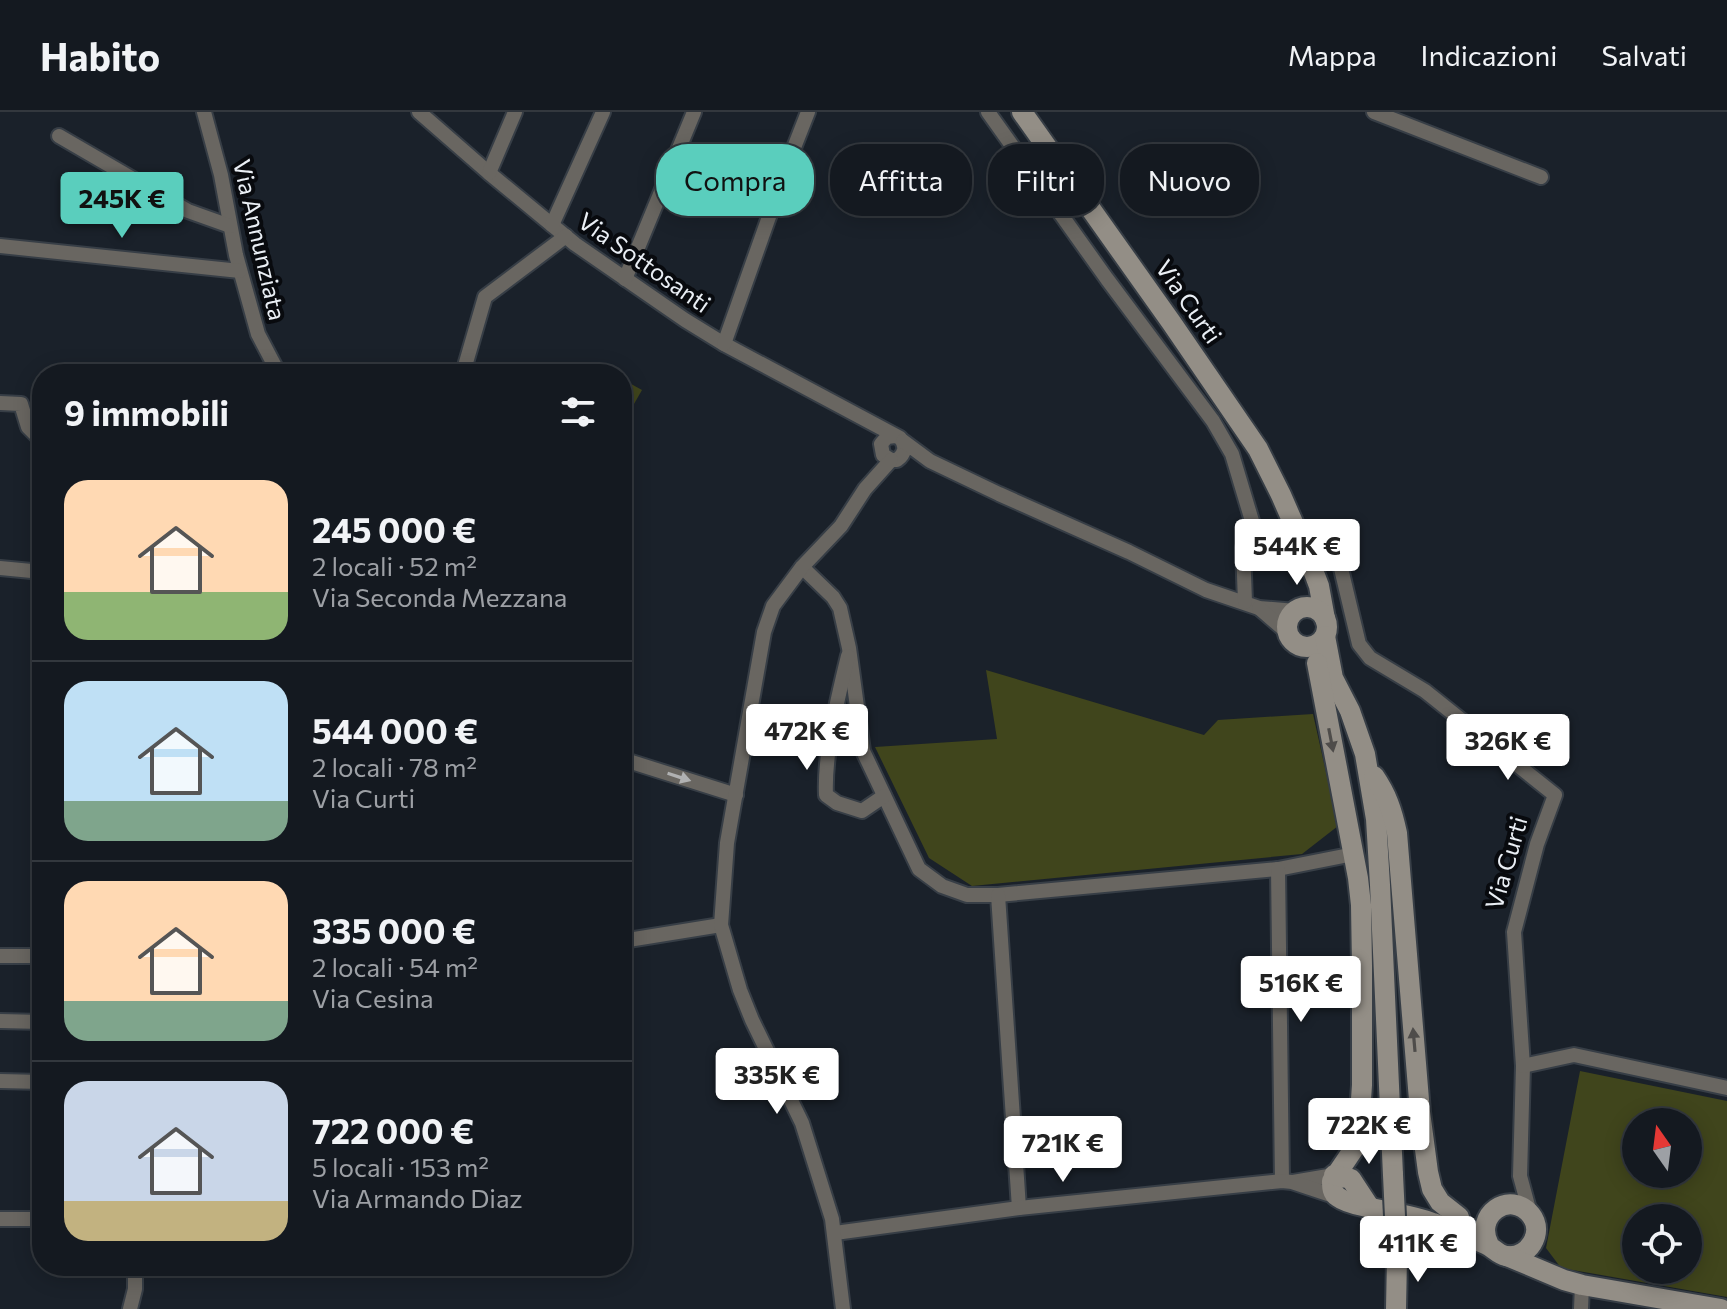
<!DOCTYPE html>
<html lang="it">
<head>
<meta charset="utf-8">
<style>
  :root { --surface:#141920; --page:#21262d; --text:#f1f3f6; --muted:#9da0a5; --line:#33383e; --accent:#5acebd }
  body { margin:0; font-family:Commissioner,sans-serif; background:var(--page); color:var(--text); height:100vh; display:flex; flex-direction:column; font-size:30px; white-space:nowrap }
  * { box-sizing:border-box; margin:0 }
  p { font-size:26px; color:var(--muted) }
  .icon { flex:none; width:44px; height:44px; fill:none; stroke:currentColor; stroke-width:2; stroke-linecap:round; stroke-linejoin:round }
  .map { position:relative; flex:1; overflow:hidden }
  .side { position:absolute; left:32px; top:252px; width:600px; height:912px; display:flex; flex-direction:column; background:var(--surface); border-radius:32px; box-shadow:0 4px 20px #0003,0 0 0 2px var(--line) }
  .side>* { flex:none }
  .top-card { position:absolute; left:656px; top:32px; width:760px; height:72px; display:flex; gap:16px }
  .needle { width:52px; rotate:346deg }
  .tools { position:absolute; left:1622px; top:996px; display:grid; gap:16px }
  .tools a { display:grid; place-items:center; width:80px; height:80px; border-radius:50%; background:var(--surface); box-shadow:0 4px 20px #0003,0 0 0 2px var(--line); font-size:40px }
  .price { position:absolute; translate:-50% -68px; padding:0 18px; border-radius:8px; background:#fff; color:#222; font-size:26px; line-height:52px; filter:drop-shadow(0 2px 4px #0008) }
  .price::after { content:''; position:absolute; left:50%; top:48px; width:24px; height:18px; margin-left:-12px; background:inherit; clip-path:polygon(0 0,100% 0,50% 100%) }
  .price.current { background:var(--accent); color:#111 }
  ul { padding:0; list-style:none }
  li { display:flex; align-items:center; gap:24px; height:200px; padding:0 32px }
  li+li { border-top:2px solid var(--line) }
  li span { display:grid; place-items:center; flex:none; width:224px; height:160px; border-radius:24px; color:#555 }
  li>.icon { margin-inline-start:auto }
  span .icon { width:96px; height:96px; fill:#fffc; stroke-width:1 }
  li b { font-size:34px }
  h2 { display:flex; justify-content:space-between; align-items:center; height:96px; padding:0 32px; font-size:34px }
  .pill { padding:0 28px; border-radius:32px; background:var(--surface); box-shadow:0 4px 20px #0003,0 0 0 2px var(--line); font-size:28px; line-height:72px }
  .pill.current { background:var(--accent); color:#111 }
  header { display:flex; align-items:center; gap:48px; box-sizing:border-box; height:112px; padding:0 40px; background:var(--surface); border-bottom:2px solid var(--line) }
  header strong { font-size:38px }
  nav { display:flex; gap:44px; margin-inline-start:auto; font-size:28px }
  .map>svg:first-child { display:block }
</style>
</head>
<body>
<header>
<strong>Habito</strong>
<nav><a>Mappa</a><a>Indicazioni</a><a>Salvati</a></nav>
</header>
<div class="map">
<svg width="1727" height="1197" viewBox="0 0 1727 1197">
  <rect width="100%" height="100%" fill="#1a212a"/>
  <g fill="#40451c" fill-rule="evenodd">
    <path d="M622,267l20,11 -20,35z"/>
    <path d="M986,558l218,65 14,-15 95,-6 25,112 -36,28 -330,32 -43,-28 -54,-111 122,-8z"/>
    <path d="M1580,959l147,30v196l-166,-29 -15,-20zM1636,1010h52v52h-52zM1636,1106h52v52h-52z"/>
  </g>
  <g fill="none" stroke-linecap="round" stroke-linejoin="round">
    <defs>
      <g id="street">
        <path d="M204,0l17,63 15,80 22,79 21,40"/>
        <path d="M419,0l70,61 86,71 110,76 39,24 176,94c7,8 5,16 -3,22h-6l-8,-5 -2,-11 6,-7 8,-1"/>
        <path d="M988,0l119,167 106,142 19,33 23,77"/>
        <path d="M1374,0l167,65"/>
        <path d="M59,24l129,75 42,15"/>
        <path d="M489,61l26,-61"/>
        <path d="M552,113l51,-113"/>
        <path d="M0,134l240,25"/>
        <path d="M625,167l69,-167"/>
        <path d="M724,232l64,-181 20,-51"/>
        <path d="M465,254l20,-69 81,-61"/>
        <path d="M0,291l21,1 7,23 11,11h3"/>
        <path d="M903,329l27,20 69,33 130,58 77,38 53,18 37,3"/>
        <path d="M1316,432l18,-5 25,105 11,14 55,33 130,104 -18,49 -23,88 9,134 -3,110 10,37"/>
        <path d="M802,455l31,30 7,11 9,40 14,103 56,118 23,17 25,9h31l280,-26 76,-15"/>
        <path d="M0,456l42,4"/>
        <path d="M1245,490l-2,-54 3,-11 9,-6c17,6 15,26 37,20"/>
        <path d="M1259,496l29,25"/>
        <path d="M848,544c-10,41 -24,98 -22,139l11,8 25,8 22,-15"/>
        <path d="M622,647l114,36"/>
        <path d="M1278,757l4,312"/>
        <path d="M998,783l21,313"/>
        <path d="M622,829l99,-16"/>
        <path d="M0,844h42"/>
        <path d="M0,909l42,1"/>
        <path d="M1523,954l51,-11 153,33"/>
        <path d="M0,969l42,1"/>
        <path d="M1293,1070l41,-7"/>
        <path d="M0,1107h42"/>
        <path d="M835,1121l184,-25 263,-27 10,1 45,15"/>
        <path d="M130,1197l5,-20v-23"/>
        <path d="M843,1197l-11,-90 -30,-96 -50,-103 -12,-30 -19,-65 6,-82 37,-211 9,-26 29,-39 39,-41 24,-37 26,-29"/>
        <path d="M1581,1197l1,-24"/>
      </g>
      <g id="secondary">
        <path d="M1022,0l149,210 87,127 23,46 27,62 11,29 6,33"/>
        <circle cx="1307" cy="515" r="20"/>
        <path d="M1325,524l8,42 17,33 15,43 11,65 4,66 13,290"/>
        <path d="M1317,551l41,215 3,27 1,61v119l-2,29 -7,36 -21,31c0,6 0,12 6,16 8,6 20,8 29,10 22,6 45,8 66,16 17,6 35,13 52,21 8,3 12,10 21,12 22,3 39,-23 25,-41 -21,-26 -58,0 -42,30"/>
        <path d="M1374,664c13,19 18,34 23,57l23,279 8,60 4,17 8,13 19,15"/>
        <path d="M1334,1063l17,4 19,29"/>
        <path d="M1507,1144l57,24 18,5 139,24"/>
        <path d="M1396,1197l1,-51"/>
      </g>
    </defs>
    <use href="#street" stroke="#373e46" stroke-width="18"/>
    <use href="#secondary" stroke="#373e46" stroke-width="24"/>
    <use href="#street" stroke="#696661" stroke-width="14"/>
    <use href="#secondary" stroke="#938e86" stroke-width="20"/>
    <defs>
      <path id="secondary-bridge" d="M1393,1063l4,83"/>
    </defs>
    <use href="#secondary-bridge" stroke="#373e46" stroke-width="24" stroke-linecap="butt"/>
    <use href="#secondary-bridge" stroke="#938e86" stroke-width="20"/>
  </g>
  <defs><path id="oneway-solid" d="M-6-.8H1V-3.2L6.5 0L1 3.2V.8H-6Z" transform="scale(2)"/></defs>
  <g fill="#4e4c4a">
    <use href="#oneway-solid" transform="translate(1331 628) rotate(79)"/>
    <use href="#oneway-solid" transform="translate(1414 928) rotate(-95)"/>
  </g>
  <use fill="#b0b1b2" href="#oneway-solid" transform="translate(679 665) rotate(18)"/>
  <g text-anchor="middle" stroke-width="8" stroke-linejoin="round" paint-order="stroke">
    <g font-size="24" fill="#eaeff5" stroke="#080a0e">
      <text transform="translate(259 128) rotate(77)" y="8">Via Annunziata</text>
      <text transform="translate(644 151) rotate(35)" y="8">Via Sottosanti</text>
      <text transform="translate(1188 190) rotate(55)" y="8">Via Curti</text>
      <text transform="translate(1507 751) rotate(-74)" y="8">Via Curti</text>
    </g>
  </g>
</svg>
<div class="tools">
<a><svg class="needle" viewBox="-14 -14 28 28"><path d="M0-13l5 13h-10z" fill="#e53935"/><path d="M0 13l5-13h-10z" fill="#9da0a5"/></svg></a>
<a><svg class="icon" aria-label="locate" viewBox="0 0 24 24"><circle cx="12" cy="12" r="6"/><path d="M12 2v4M12 18v4M2 12h4M18 12h4"/></svg></a>
</div>
<b class="price current" style="left:122px;top:128px">245K €</b>
<b class="price" style="left:1297px;top:475px">544K €</b>
<b class="price" style="left:807px;top:660px">472K €</b>
<b class="price" style="left:1508px;top:670px">326K €</b>
<b class="price" style="left:1301px;top:912px">516K €</b>
<b class="price" style="left:777px;top:1004px">335K €</b>
<b class="price" style="left:1369px;top:1054px">722K €</b>
<b class="price" style="left:1063px;top:1072px">721K €</b>
<b class="price" style="left:1418px;top:1172px">411K €</b>
<div class="top-card">
<a class="pill current">Compra</a>
<a class="pill">Affitta</a>
<a class="pill">Filtri</a>
<a class="pill">Nuovo</a>
</div>
<section class="side">
<h2>9 immobili<svg class="icon" aria-label="filters" viewBox="0 0 24 24"><path d="M4 7h16M4 17h16"/><circle cx="9" cy="7" r="2"/><circle cx="15" cy="17" r="2"/></svg></h2>
<ul>
<li><span style="background:linear-gradient(#ffd9b3 70%,#8fb573 0)"><svg class="icon" aria-label="home" viewBox="0 0 24 24"><path d="M3 11l9-7 9 7M6 9v11h12V9"/></svg></span><div><b>245 000 €</b><p>2 locali · 52 m²</p><p>Via Seconda Mezzana</p></div></li>
<li><span style="background:linear-gradient(#bfe0f5 75%,#7fa58c 0)"><svg class="icon" aria-label="home" viewBox="0 0 24 24"><path d="M3 11l9-7 9 7M6 9v11h12V9"/></svg></span><div><b>544 000 €</b><p>2 locali · 78 m²</p><p>Via Curti</p></div></li>
<li><span style="background:linear-gradient(#ffd9b3 75%,#7fa58c 0)"><svg class="icon" aria-label="home" viewBox="0 0 24 24"><path d="M3 11l9-7 9 7M6 9v11h12V9"/></svg></span><div><b>335 000 €</b><p>2 locali · 54 m²</p><p>Via Cesina</p></div></li>
<li><span style="background:linear-gradient(#c9d6e8 75%,#c2b280 0)"><svg class="icon" aria-label="home" viewBox="0 0 24 24"><path d="M3 11l9-7 9 7M6 9v11h12V9"/></svg></span><div><b>722 000 €</b><p>5 locali · 153 m²</p><p>Via Armando Diaz</p></div></li>
</ul>
</section>
</div>
</body>
</html>
